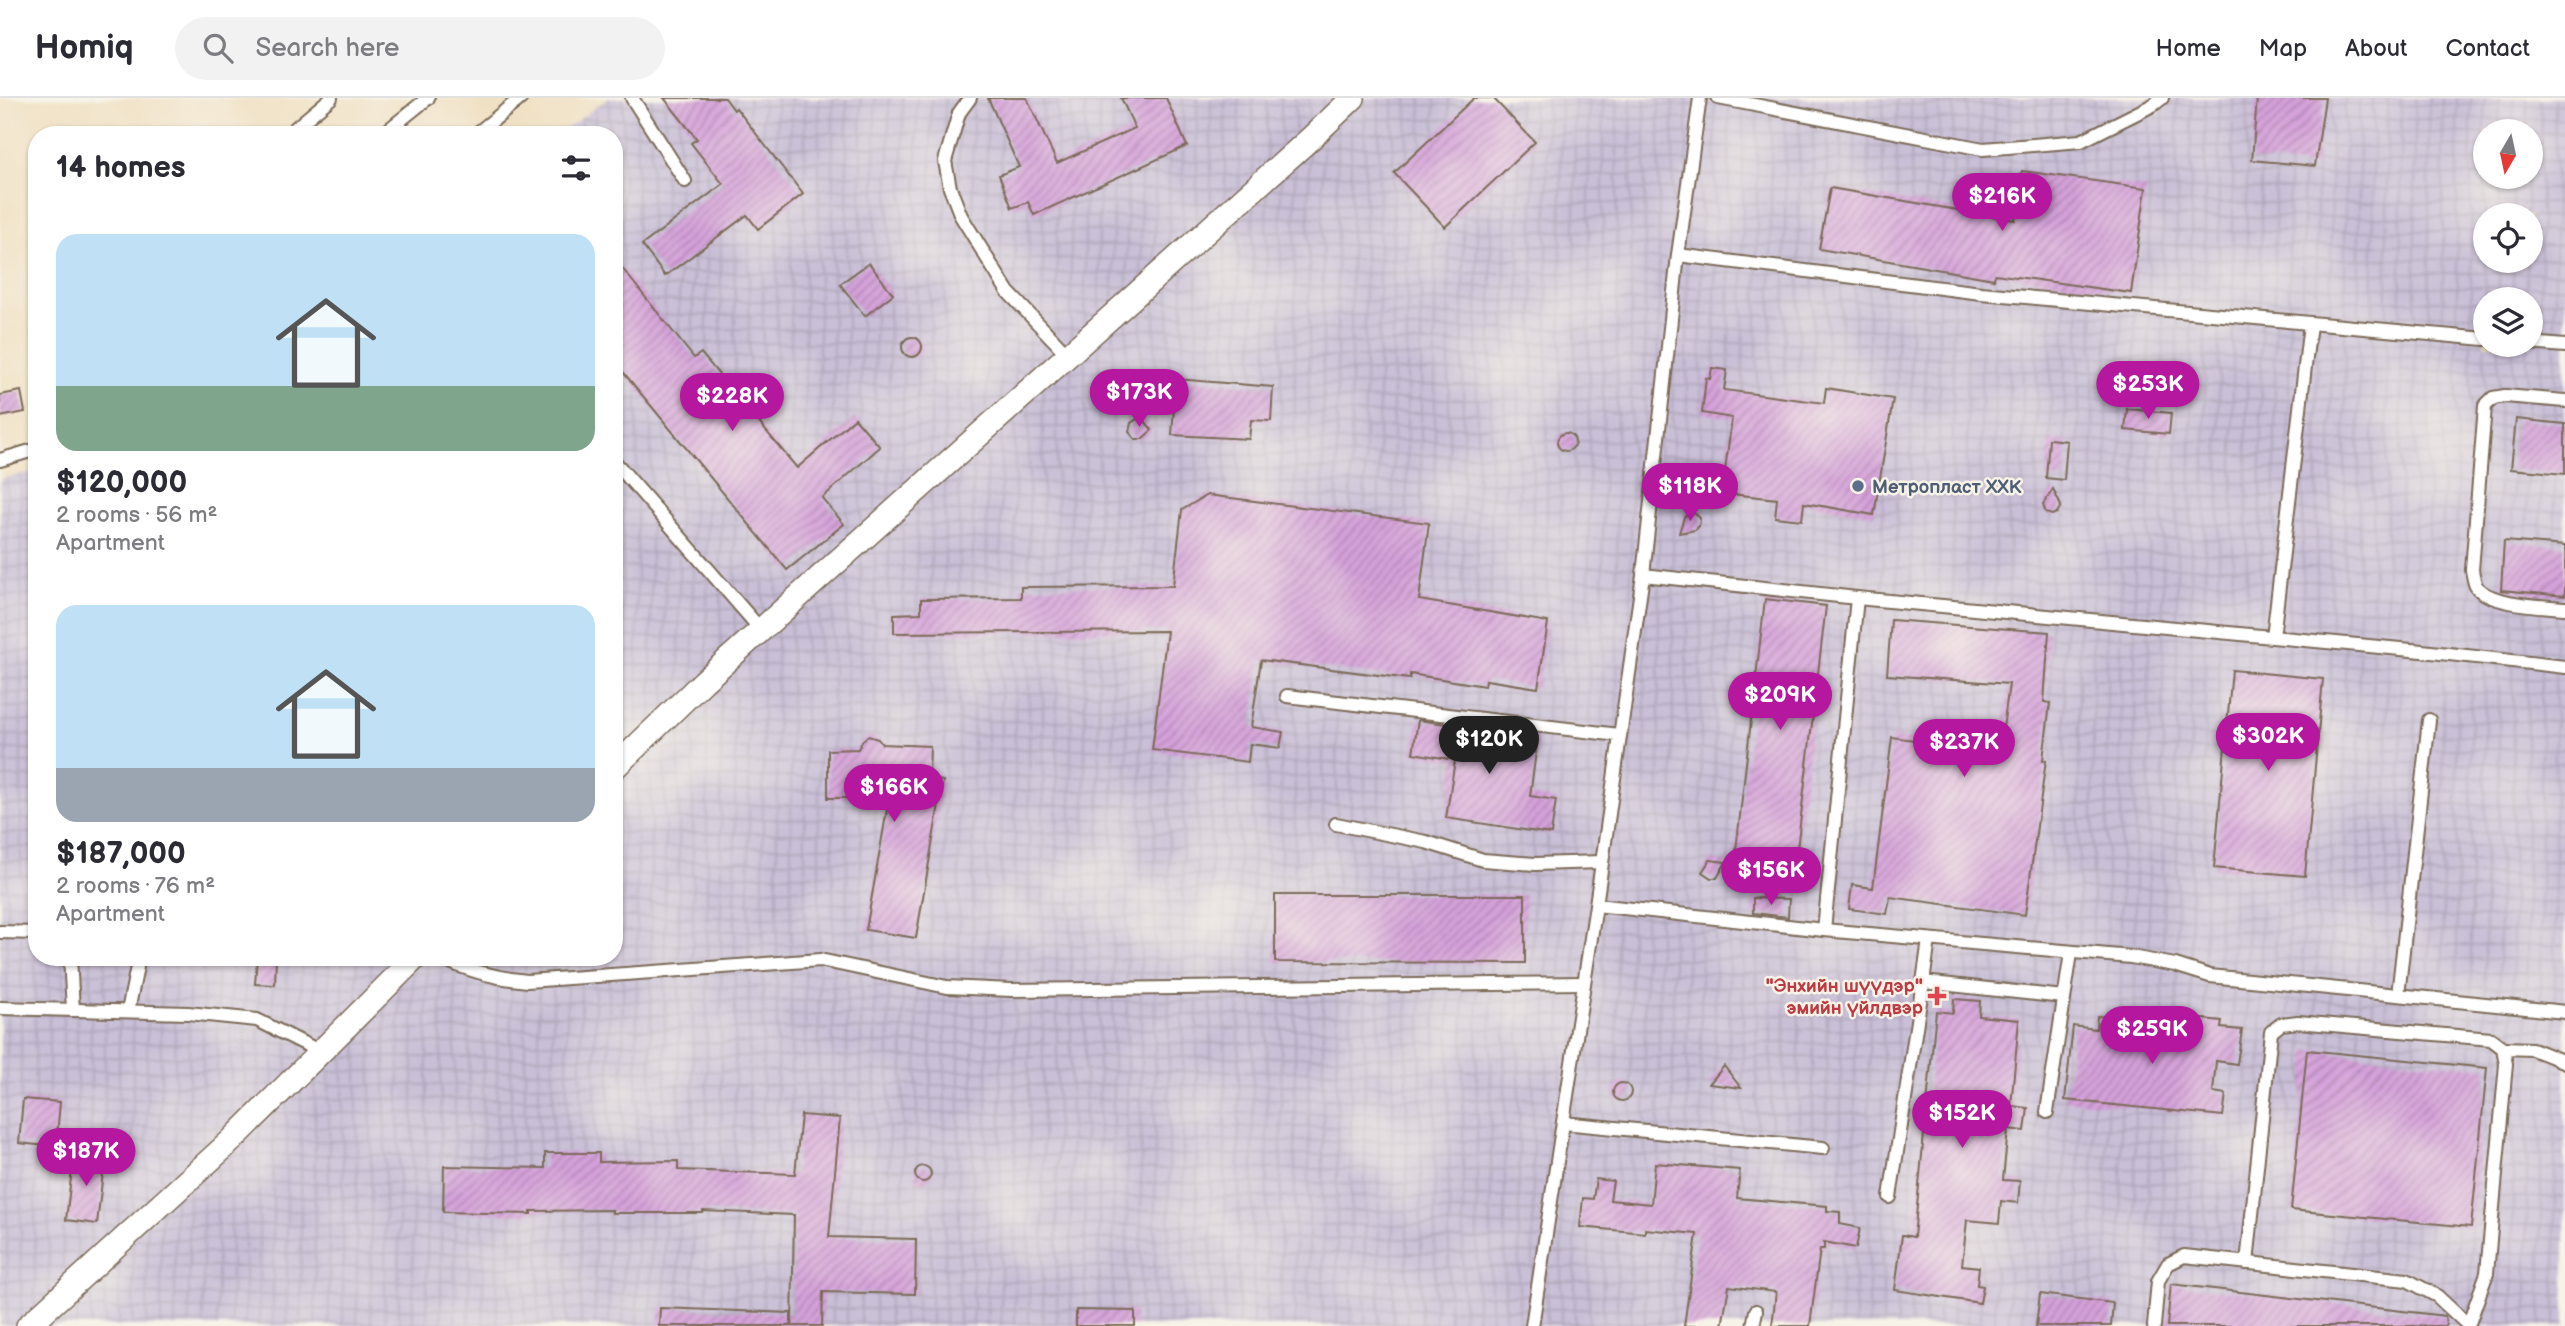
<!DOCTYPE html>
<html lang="en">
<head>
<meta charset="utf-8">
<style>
  :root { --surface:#fff; --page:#f2f2f3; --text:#2b2b33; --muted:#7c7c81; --line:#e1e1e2; --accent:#b5179e }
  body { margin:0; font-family:"Balsamiq Sans",sans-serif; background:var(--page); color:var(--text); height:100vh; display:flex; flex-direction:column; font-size:26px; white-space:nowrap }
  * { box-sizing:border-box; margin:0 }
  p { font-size:23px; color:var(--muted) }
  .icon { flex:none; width:38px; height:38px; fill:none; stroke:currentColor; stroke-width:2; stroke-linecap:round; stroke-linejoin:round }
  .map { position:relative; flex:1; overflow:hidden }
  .drawer { position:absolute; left:28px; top:28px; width:595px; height:840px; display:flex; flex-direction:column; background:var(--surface); border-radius:28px; box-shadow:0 2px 5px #0004 }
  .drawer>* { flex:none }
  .needle { width:46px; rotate:189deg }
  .buttons { position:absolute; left:2473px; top:21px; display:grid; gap:14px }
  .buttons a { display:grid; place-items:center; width:70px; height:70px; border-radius:50%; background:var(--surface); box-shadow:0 2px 5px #0004; font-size:35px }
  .price { position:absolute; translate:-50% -60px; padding:0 16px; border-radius:24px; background:var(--accent); color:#fff; font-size:23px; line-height:46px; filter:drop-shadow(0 2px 4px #0008) }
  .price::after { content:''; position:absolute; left:50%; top:42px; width:21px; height:16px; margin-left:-10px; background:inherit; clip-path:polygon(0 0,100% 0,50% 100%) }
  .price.current { background:#222; color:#fff }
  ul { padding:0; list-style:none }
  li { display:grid; align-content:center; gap:14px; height:371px; padding:0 28px }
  li span { display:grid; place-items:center; height:217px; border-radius:21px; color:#555 }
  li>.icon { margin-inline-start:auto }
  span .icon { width:126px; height:126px; fill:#fffc; stroke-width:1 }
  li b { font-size:30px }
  h2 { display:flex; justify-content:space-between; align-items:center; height:84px; padding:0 28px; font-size:30px }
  header { display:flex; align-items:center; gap:42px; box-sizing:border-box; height:98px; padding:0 35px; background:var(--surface); border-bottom:2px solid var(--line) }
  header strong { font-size:33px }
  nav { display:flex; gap:38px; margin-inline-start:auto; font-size:24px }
  .search { width:490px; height:63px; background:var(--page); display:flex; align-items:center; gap:18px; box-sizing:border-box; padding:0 24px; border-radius:38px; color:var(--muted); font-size:26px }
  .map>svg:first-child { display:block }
</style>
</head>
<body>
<header>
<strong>Homiq</strong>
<div class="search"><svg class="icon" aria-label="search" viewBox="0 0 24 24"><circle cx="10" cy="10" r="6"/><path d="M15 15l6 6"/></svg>Search here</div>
<nav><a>Home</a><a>Map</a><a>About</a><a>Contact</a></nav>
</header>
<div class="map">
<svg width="2565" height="1228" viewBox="0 0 2565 1228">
  <defs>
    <pattern id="industrial-grid" width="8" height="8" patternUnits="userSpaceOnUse" patternTransform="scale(1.75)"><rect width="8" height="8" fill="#c9bfd7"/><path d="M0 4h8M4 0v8" fill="none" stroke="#aea4b8"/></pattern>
    <pattern id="building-hatch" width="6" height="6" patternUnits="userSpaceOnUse" patternTransform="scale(1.75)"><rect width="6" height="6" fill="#d5a1da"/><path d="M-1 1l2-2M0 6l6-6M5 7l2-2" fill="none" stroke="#ae83b0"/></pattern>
  </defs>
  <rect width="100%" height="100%" fill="#f7f3e8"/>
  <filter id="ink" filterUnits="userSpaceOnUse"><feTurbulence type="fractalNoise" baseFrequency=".0143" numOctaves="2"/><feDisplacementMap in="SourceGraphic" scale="14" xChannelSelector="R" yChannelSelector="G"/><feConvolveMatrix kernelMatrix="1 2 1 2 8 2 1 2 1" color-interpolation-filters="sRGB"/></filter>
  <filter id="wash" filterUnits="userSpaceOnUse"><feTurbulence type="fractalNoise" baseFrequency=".00686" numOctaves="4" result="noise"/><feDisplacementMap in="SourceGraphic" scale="28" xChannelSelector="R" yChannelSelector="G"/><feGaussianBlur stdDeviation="1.57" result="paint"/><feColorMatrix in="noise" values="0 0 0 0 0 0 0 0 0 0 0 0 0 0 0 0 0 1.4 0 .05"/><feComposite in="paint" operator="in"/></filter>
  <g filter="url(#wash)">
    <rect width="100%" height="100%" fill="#f1e1c4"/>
    <path fill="url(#industrial-grid)" fill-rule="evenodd" d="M608,0h1957v1228h-2565v-847l37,-8v486h577v-822h-56zM2485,33h45v46h-45zM2485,117h45v46h-45zM2485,201h45v46h-45z"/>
    <g id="blocks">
      <g fill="url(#building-hatch)">
        <path d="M664,0h61l9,12 2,-2 67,86 -45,35 -11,-14 -82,61 -23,-31 81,-61 -32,-41 6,-4z"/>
        <path d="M988,0h39l30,65 78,-35 -14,-30h45l21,48 -153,69 -6,-13 -16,6 -13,-33 20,-8z"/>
        <path d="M1474,0h19l42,44 -90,85 -51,-54z"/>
        <path d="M2257,0h68l-10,68 -63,-6z"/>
        <path d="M2022,73l124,17 -15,105 -136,-19 -1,5 -175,-30 11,-61 185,32z"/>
        <path d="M614,160l80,100 7,-5 96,115 58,-50 25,29 -58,51 22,26 -57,46 -164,-198 -9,7z"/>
        <path d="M869,165l24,31 -28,22 -25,-32z"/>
        <circle cx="912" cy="249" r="10"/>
        <path d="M1712,270l15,2 -3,20 100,13 2,-15 67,11 -19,116 -70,-12 -2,17 -27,-3 2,-18 -55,-6 10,-75 -30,-5 4,-35 4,1z"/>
        <path d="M1176,281l97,8 -2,34 -20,-1 -2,19 -77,-4z"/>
        <path d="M21,293l4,21 -25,5v-22z"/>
        <path d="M2127,311l44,4 -2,21 -44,-4z"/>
        <path d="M1137,321l7,1 8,10 -10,9h-7l-6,-7 2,-9z"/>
        <path d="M2516,321l49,5v50l-54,-5z"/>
        <circle cx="1566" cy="344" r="9"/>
        <path d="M2049,341l18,2 -3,39 -18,-2z"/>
        <path d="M2053,391l8,17 -4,7 -5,2 -6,-2 -3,-8z"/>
        <path d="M1207,397l222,28 -10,77 129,22 -10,66 -52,-8 -1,6 -75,-12v5l-149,-19 -10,67 32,5 -3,16 -30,-4 -2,18 -96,-12 15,-119 -273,2v-19l27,-1v-14l100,-1v-11l152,-1 9,-76z"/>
        <path d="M1694,415l6,5 -1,8 -4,4 -16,3 5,-16 4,-3z"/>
        <path d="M2504,443l61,5v50l-64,-6z"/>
        <path d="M1765,501l61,7 -31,260 -60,-7z"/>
        <path d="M1891,522l158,12 -5,70 6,1 -7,57h3l-21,155 -135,-18 -3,17 -38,-5 3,-24 21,3 19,-151 108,14 9,-67 -122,-9z"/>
        <path d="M2232,572l91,9 -18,197 -91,-8z"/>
        <path d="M1418,622l120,17 -8,59 26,4 -5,34 -105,-16 9,-58 -42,-7z"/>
        <path d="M868,638l10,3 4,5 48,2 -1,32 14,3 -27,157 -50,-8 23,-132h-61v-48l30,-1 5,-9z"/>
        <path d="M1710,762l16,2 -9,16h-6l-9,-6z"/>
        <path d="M1275,797h250v68l-250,-1z"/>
        <path d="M1753,800l36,1 -1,18 -35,-4z"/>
        <path d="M257,859h19l-1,28 -20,-1z"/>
        <path d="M1954,901l26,2 -1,15 40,4 -8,86 17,2 -3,23 -17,-2 -5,51 17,1 -2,22 -17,-2 -2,22 -32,-3 -5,45 17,2 -2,18 6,1 -3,17 -85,-13 7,-55 12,2 22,-226 17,2z"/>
        <path d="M2097,918l21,2 -1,13 55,6 2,-21 48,5 -1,7 21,2 -5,34 -21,-3 -3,31 13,2 -3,22 -158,-16 8,-74 23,3z"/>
        <path d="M2307,952l180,18 -16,159 -180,-17z"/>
        <path d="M1724,968l17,22 -32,-4z"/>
        <circle cx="1622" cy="994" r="9"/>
        <path d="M23,1001l37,3 -4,45 -37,-4z"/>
        <path d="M801,1017l39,3 -11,119 87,2 -1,55 -92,-2 -1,34h-30l2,-111 -91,-4v2h-91v-3l-81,1v3l-88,-2 1,-46 101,2v-15h54v9l79,-1v9l117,4z"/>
        <path d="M74,1054l31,3 -8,69 -31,-4z"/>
        <path d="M1655,1065l85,7 -3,28 90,8v5l13,1v12l20,4 -4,20 -32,-6v7h-4l-10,77h-38l4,-34 -47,-6 -7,40h-38l13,-92 -52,-5v4l-65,-6 3,-29 10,1 3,-20 17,2 -3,19 41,4z"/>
        <circle cx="923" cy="1076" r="8"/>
        <path d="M2171,1186l274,32 1,10h-279z"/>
        <path d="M2040,1196l73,9 -2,23h-75z"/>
        <path d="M660,1210l131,5v13h-132z"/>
        <path d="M1076,1212l59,1v15h-59z"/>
      </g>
    </g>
  </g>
  <g filter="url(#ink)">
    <use href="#blocks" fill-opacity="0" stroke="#7b6a58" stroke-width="2"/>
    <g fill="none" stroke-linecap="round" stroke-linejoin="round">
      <defs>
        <g id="service">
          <path d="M632,0l53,83"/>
          <path d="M970,0l-11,15 -14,48 5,27 11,28 47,76 60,63"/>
          <path d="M1718,0l265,51 98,-8 72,-36 9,-7"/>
          <path d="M287,37l44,-37"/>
          <path d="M382,37l46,-37"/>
          <path d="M475,37l46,-37"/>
          <path d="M1678,157l303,38 504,46"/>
          <path d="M2530,245l35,3"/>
          <path d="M2565,303l-60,-5 -12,2 -8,8 -13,164c1,5 2,12 4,16 12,19 68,20 89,22"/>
          <path d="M0,362l37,-11"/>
          <path d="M614,363l148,170"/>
          <path d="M1643,477l214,23 565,53 143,16"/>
          <path d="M2273,539l37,-313"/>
          <path d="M1287,598l332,39"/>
          <path d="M1336,726l90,18 57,18 52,4 67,-2"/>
          <path d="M1596,807l228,25 307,27 44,8 35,11 355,36"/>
          <path d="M1824,832l33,-332"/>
          <path d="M0,834l37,1"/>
          <path d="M1929,842l-6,42 141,15"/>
          <path d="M70,859l3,53"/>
          <path d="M439,859c29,14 56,21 88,24l293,-21 127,27 64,3 573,-7"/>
          <path d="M2398,897l31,-275"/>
          <path d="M0,910l188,5 69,7 64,32"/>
          <path d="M128,913l11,-54"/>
          <path d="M2503,950l29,1 33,13"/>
          <path d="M2047,1014l24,-159"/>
          <path d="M1563,1025l260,25"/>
          <path d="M1890,1099l33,-215"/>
          <path d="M2247,1165l24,-231 10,-8 17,-2 193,17 12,9 3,16 -19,209 -19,53"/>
          <path d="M1532,1228l64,-421 47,-330 35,-320 22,-157"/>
          <path d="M1753,1228l3,-15"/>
          <path d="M2154,1228l4,-45 10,-17 16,-8 223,24 30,16 31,29"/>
        </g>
        <g id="minor">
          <path d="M614,670l90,-87 607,-543 42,-40"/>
          <path d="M28,1228l204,-186 184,-183"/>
        </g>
      </defs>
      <use href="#service" stroke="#7b6a58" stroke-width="16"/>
      <use href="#minor" stroke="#7b6a58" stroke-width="26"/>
      <use href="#service" stroke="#fff" stroke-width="12"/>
      <use href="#minor" stroke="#fff" stroke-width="23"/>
    </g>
  </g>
  <circle fill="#5c6f8a" stroke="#f7f3e8" stroke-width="2.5" cx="1858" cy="388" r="7"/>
  <path fill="#e0444e" stroke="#f7f3e8" stroke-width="2.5" d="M1933.5 887.5h7v7h7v7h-7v7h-7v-7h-7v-7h7z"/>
  <g text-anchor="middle" stroke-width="5" stroke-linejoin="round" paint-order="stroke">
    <g font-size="19" font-weight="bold" fill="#4e5e75" stroke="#f7f3e8" text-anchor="start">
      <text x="1872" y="395">Метропласт ХХК</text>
    </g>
    <g font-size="19" font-weight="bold" fill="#be3a42" stroke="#f7f3e8" text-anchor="end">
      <text x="1923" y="894">"Энхийн шүүдэр"<tspan x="1923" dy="22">эмийн үйлдвэр</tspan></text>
    </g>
  </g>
</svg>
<div class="buttons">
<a><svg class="needle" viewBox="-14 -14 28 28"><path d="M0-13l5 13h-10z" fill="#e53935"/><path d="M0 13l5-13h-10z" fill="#7c7c81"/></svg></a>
<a><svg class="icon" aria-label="locate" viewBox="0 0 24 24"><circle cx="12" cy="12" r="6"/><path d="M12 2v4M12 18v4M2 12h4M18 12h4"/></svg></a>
<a><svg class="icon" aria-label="layers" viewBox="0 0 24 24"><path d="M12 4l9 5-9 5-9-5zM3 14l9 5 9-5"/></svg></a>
</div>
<b class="price" style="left:2002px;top:135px">$216K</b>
<b class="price" style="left:2148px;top:323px">$253K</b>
<b class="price" style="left:1139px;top:331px">$173K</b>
<b class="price" style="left:732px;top:335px">$228K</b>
<b class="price" style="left:1690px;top:425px">$118K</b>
<b class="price" style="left:1780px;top:634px">$209K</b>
<b class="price" style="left:2268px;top:675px">$302K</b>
<b class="price current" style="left:1489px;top:678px">$120K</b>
<b class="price" style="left:1964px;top:681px">$237K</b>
<b class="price" style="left:894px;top:726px">$166K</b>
<b class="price" style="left:1771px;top:809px">$156K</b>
<b class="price" style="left:2152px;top:968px">$259K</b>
<b class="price" style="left:1962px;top:1052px">$152K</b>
<b class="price" style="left:86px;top:1090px">$187K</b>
<section class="drawer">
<h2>14 homes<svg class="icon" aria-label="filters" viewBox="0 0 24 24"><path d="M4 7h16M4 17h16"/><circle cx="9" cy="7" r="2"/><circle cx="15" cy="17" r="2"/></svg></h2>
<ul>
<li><span style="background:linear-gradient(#bfe0f5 70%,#7fa58c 0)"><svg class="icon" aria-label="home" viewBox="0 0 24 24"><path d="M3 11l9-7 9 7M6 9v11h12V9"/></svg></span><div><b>$120,000</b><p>2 rooms · 56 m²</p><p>Apartment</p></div></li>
<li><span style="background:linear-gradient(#bfe0f5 75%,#9aa5b1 0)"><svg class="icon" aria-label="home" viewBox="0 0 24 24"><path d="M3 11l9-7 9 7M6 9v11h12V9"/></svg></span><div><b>$187,000</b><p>2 rooms · 76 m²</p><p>Apartment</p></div></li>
</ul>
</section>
</div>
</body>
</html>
